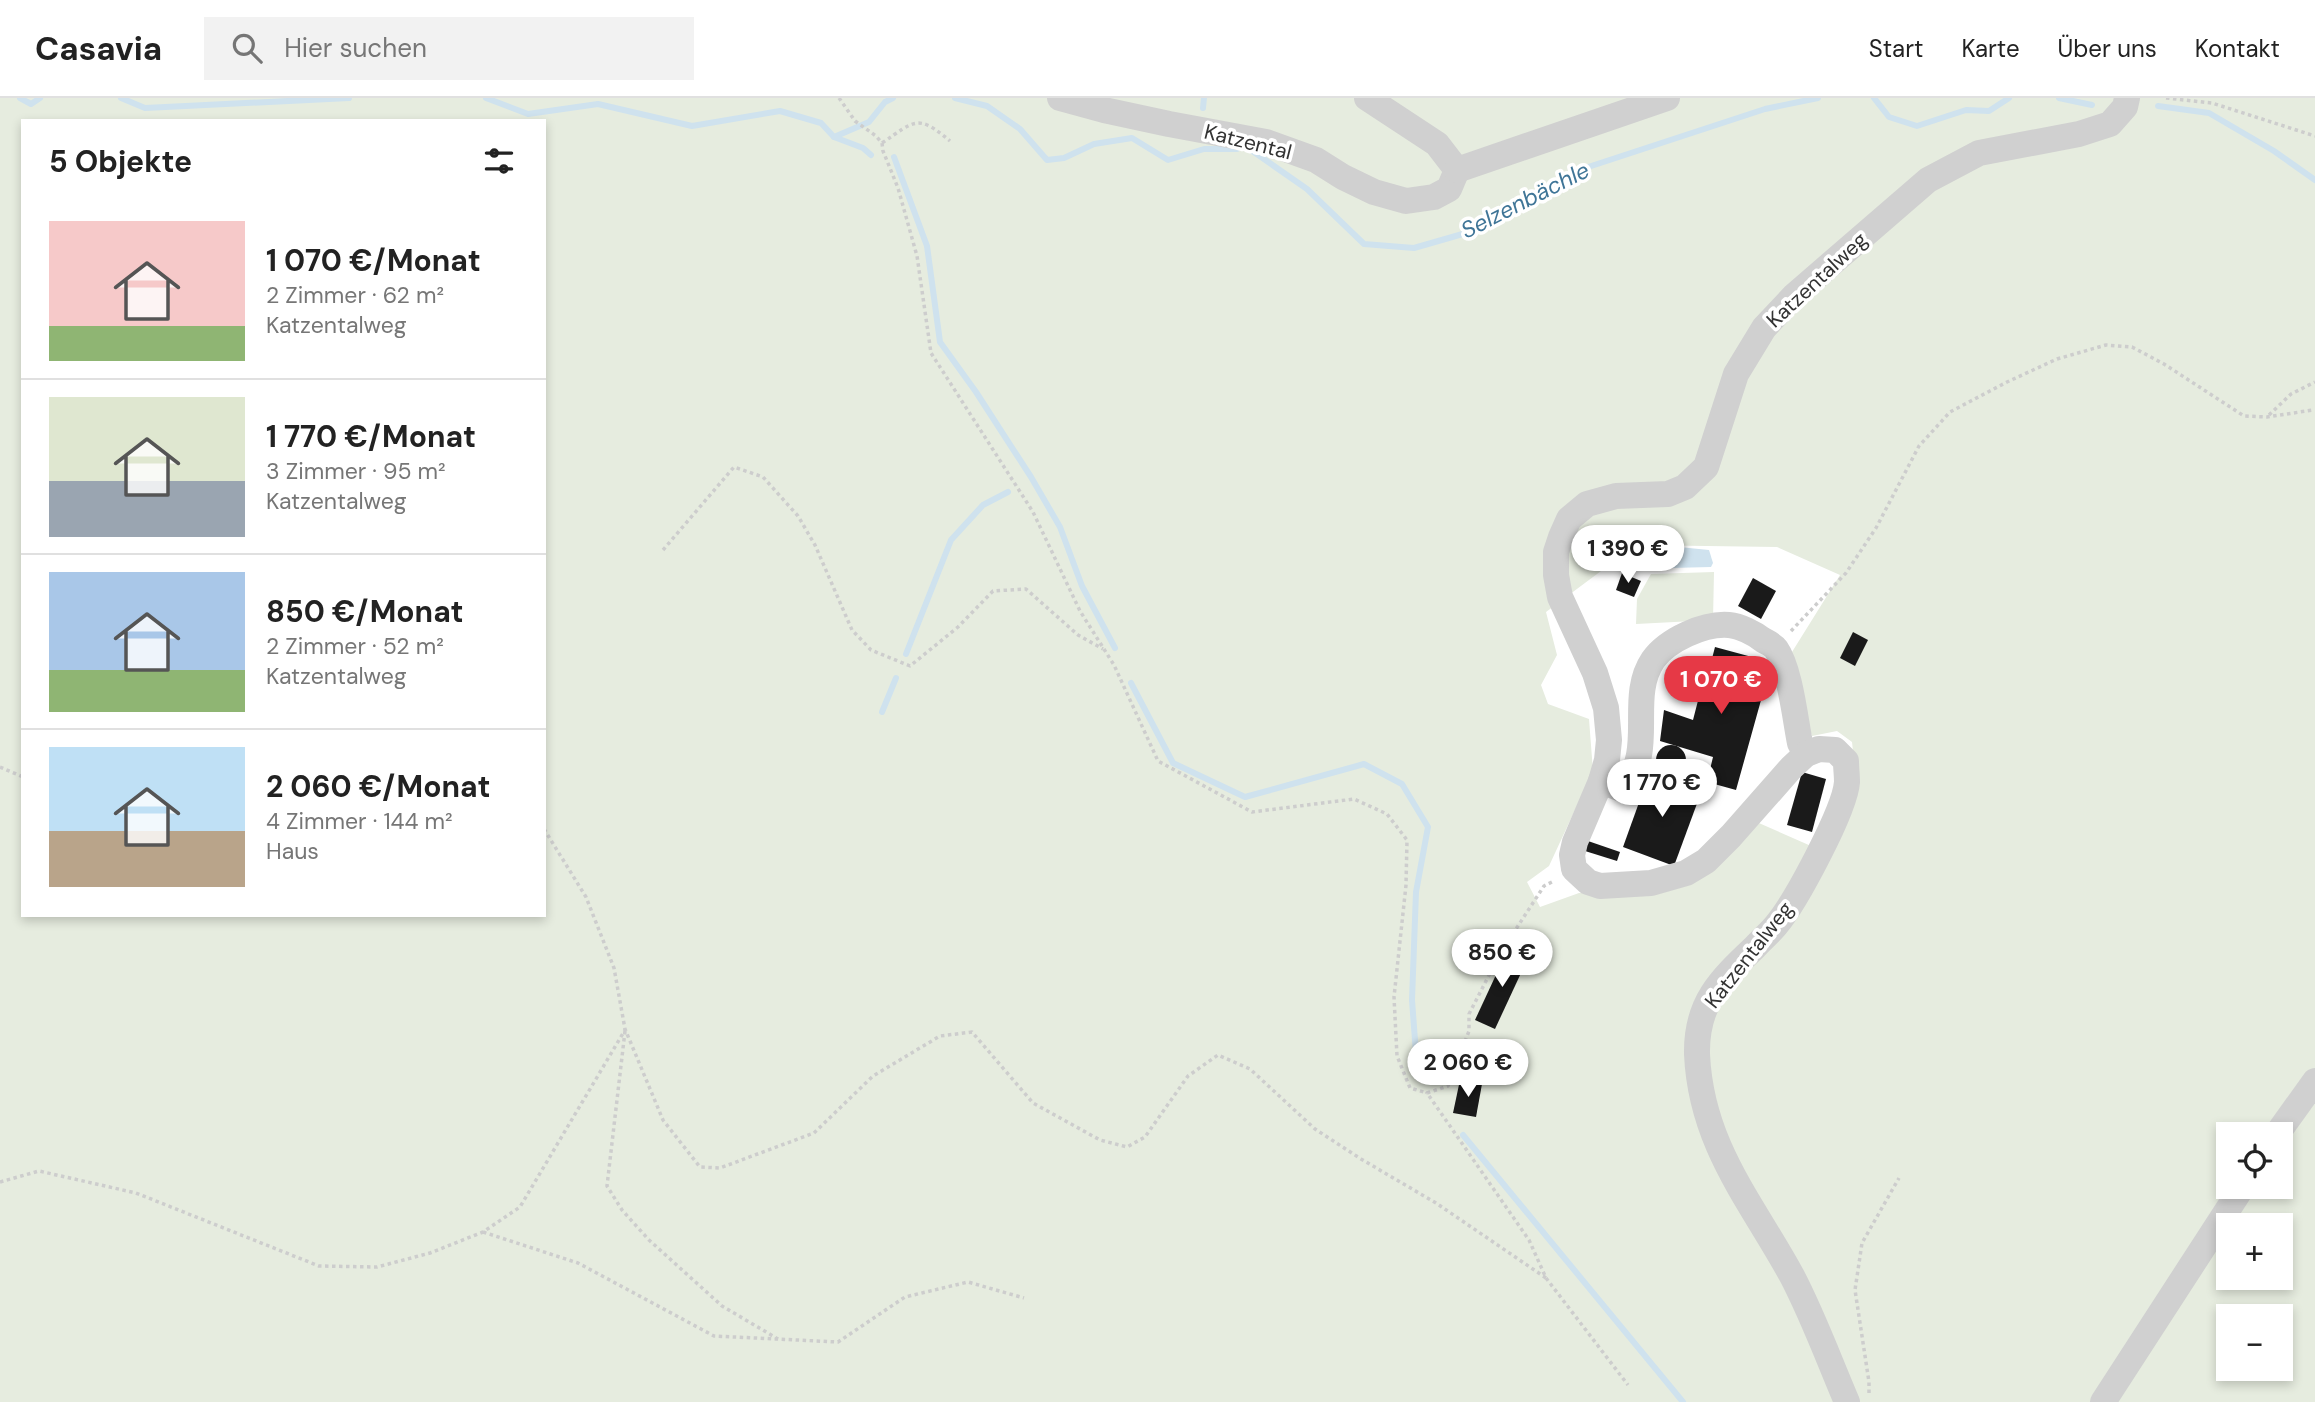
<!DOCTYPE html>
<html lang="de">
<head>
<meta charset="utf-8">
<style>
  :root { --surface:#fff; --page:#f2f2f2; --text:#222; --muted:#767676; --line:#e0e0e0; --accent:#e63946 }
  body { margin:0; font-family:"DM Sans",sans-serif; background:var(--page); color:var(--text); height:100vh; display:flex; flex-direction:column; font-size:26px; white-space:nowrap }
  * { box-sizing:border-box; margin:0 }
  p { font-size:23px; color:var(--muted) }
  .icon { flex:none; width:38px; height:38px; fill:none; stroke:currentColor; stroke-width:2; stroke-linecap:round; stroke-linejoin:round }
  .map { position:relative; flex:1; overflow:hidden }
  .drawer { position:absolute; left:21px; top:21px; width:525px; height:798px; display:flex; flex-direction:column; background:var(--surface); border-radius:0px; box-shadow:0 4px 10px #0003 }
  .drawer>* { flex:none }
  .tools { position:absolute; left:2216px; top:1024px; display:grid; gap:14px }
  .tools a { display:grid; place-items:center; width:77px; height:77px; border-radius:0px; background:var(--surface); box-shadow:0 4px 10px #0003; font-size:35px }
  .price { position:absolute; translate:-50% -60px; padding:0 16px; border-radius:24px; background:#fff; color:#222; font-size:23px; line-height:46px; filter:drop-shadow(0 2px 4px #0008) }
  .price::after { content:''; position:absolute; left:50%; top:42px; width:21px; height:16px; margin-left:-10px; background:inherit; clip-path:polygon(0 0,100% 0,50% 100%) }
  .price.on { background:var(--accent); color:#fff }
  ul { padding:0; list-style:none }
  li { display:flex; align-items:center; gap:21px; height:175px; padding:0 28px }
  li+li { border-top:2px solid var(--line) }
  li span { display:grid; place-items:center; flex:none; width:196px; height:140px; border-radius:0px; color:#555 }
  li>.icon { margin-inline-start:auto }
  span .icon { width:84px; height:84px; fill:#fffc; stroke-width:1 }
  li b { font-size:30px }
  h2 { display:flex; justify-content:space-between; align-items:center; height:84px; padding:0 28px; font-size:30px }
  header { display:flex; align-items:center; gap:42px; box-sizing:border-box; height:98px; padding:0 35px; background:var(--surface); border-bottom:2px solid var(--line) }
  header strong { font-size:33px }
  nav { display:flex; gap:38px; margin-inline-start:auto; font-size:24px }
  .search { width:490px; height:63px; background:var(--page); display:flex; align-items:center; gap:18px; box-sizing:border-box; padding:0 24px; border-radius:0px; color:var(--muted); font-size:26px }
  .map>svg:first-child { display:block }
</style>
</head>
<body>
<header>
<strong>Casavia</strong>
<div class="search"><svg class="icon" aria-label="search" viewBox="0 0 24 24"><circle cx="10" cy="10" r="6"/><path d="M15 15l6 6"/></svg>Hier suchen</div>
<nav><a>Start</a><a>Karte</a><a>Über uns</a><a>Kontakt</a></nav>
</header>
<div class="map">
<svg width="2315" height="1304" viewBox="0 0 2315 1304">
  <rect width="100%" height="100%" fill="#fff"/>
  <g fill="#e6ecdf" fill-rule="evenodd">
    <path d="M0,0h2315v1304h-2315zM23,23h521v794h-521zM1636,447l141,2 63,28 -53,85 25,76 25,-5 15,11 4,36 -29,75 -75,-33 -100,66 -73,7 -39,14 -13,-25 22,-16 44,-95 -4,-52 -41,-15 -7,-19 16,-30 -11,-43zM2228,1036h52v52h-52zM2228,1127h52v53h-52zM2228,1218h52v52h-52z"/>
    <path d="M1714,474l-1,48 -77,4 1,-25 14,-25z"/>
  </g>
  <path fill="#cfe2ee" d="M1679,449l30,3 4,13 -2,4 -40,1 -8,-8 1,-8z"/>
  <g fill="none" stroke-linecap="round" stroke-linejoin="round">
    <g stroke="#cfe2ee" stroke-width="6">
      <path d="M20,0l11,6 9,-6"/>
      <path d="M121,0l24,10 204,-10"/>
      <path d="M486,0l42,16 70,-10 94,22 88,-15 41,12 13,14 35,-15 16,-20 8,-4"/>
      <path d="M955,0l32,8 33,23 27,31 17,-2 30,-14 38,-6 36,22 36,-11h33"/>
      <path d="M1874,0l15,19 28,9 49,-16 23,1 20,-13"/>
      <path d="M2059,0l33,7"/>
      <path d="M2158,8l51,7 65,38 41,29"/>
      <path d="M1203,10l1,-10"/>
      <path d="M834,39l29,11 8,7"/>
      <path d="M1251,52l56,39 57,55 50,4 59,-17 103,-60 189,-62 53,-11"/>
      <path d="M894,59l33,89 13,96 36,50 55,85 29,50 22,59 33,62"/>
      <path d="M906,556l45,-114 32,-35 25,-13"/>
      <path d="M1131,585l42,80 72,34 119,-33 38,20 26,43 -12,65 -4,108 5,67"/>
      <path d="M882,614l14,-34"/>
      <path d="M1463,1037l220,267"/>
    </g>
  </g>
  <g fill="#1a1a1a">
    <path d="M1622,475l19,8 -7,16 -18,-7z"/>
    <path d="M1753,480l23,13 -15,28 -23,-13z"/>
    <path d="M1853,534l15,8 -13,26 -15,-8z"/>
    <path d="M1715,549l48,13 -8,32 8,1 -27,97 -29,-8 6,-25 -53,-16 4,-31 29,10 8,-31 -5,-1 3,-12 8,2z"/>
    <circle cx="1671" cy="662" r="15"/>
    <path d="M1650,674l52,18 -28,76 -51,-19z"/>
    <path d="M1802,674l24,7 -14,53 -25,-7z"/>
    <path d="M1588,743l32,11 -3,9 -32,-10z"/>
    <path d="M1508,851l20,9 -33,71 -20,-9z"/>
    <path d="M1460,982l22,4 -6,33 -23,-4z"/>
  </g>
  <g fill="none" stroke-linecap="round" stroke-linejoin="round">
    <g stroke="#cdcdcd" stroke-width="3.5" stroke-dasharray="3.5 3.5" stroke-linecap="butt">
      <path d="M839,0l16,23 21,15 6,7 1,8 15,37 19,68 14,97 102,159 47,99 34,54 44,96 94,51 102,-13 33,15 20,26 -1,45 -12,112 3,59 13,32 17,5"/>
      <path d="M2166,0l46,5 103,33"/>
      <path d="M882,45c33,-22 35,-30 68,-2"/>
      <path d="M2269,317l22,-21 24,-12"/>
      <path d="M663,452l71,-83 29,10 35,39 17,29 37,85 19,20 39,16 48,-39 35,-36 33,-2 52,46 25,14"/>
      <path d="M1791,533l55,-58 30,-45 43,-82 31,-34 57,-30 50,-23 49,-14 26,2 32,17 80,52 23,1 46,-7"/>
      <path d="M0,669l23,10"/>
      <path d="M544,731l42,68 28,71 11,61 38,91 37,47 20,1 94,-35 59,-57 67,-40 32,-4 61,71 67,37 27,7 18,-10 43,-61 30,-21 32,14 65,60 46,30 75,44 110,75 -17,-38 -102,-147 21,-7 21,-55v-17l32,-62 43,-66 10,-5"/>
      <path d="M625,933l-18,155 15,24 27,30 73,66 56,33"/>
      <path d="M0,1084l39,-11 97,22 183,73 58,1 53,-14 53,-21 37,-25 105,-177"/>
      <path d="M483,1134l95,31 136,73 124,6 67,-45 63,-15 56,16"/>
      <path d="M1546,1180l82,107"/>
      <path d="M1869,1295v-11l-14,-92 7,-47 37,-65"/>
    </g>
    <g stroke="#d0d0d0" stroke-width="26">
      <path d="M1060,0l44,12 65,14 97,18 50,18 27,17 31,15 32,9 28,-4 15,-8 8,-19"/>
      <path d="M1367,0l70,46 20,26"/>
      <path d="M1457,72l210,-72"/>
      <path d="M1601,683l26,10c4,-12 10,-24 12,-36 6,-31 -5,-67 14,-95 14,-20 51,-37 76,-35 11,1 25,8 34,15 4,2 10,5 13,9 14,20 19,69 24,94l6,11"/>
      <path d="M2277,1036l38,-53"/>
      <path d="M1847,1304c-18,-42 -34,-86 -55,-126 -41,-75 -91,-131 -95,-222 -1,-51 23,-74 58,-107 7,-8 16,-15 22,-23 19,-23 68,-114 70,-142 0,-7 -1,-14 -1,-21l-11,-11 -16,-1 -13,5 -15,14 -60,68 -25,25 -20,12 -35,10 -51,3 -12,-4 -14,-13 -2,-14 3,-13 26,-61 6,-21 2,-20 -3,-32 -11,-35 -35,-76 -4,-22v-23l5,-15 8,-18 18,-15 29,-8 52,-2 17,-7 21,-20 30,-93 28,-46 31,-33 133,-115 51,-27 100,-19 31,-10 15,-17 2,-9"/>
      <path d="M2103,1304l140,-216"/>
    </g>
  </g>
  <g text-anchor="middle" stroke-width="7" stroke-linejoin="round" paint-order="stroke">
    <g font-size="21" fill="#333" stroke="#fff">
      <text transform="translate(1248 44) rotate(14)" y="7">Katzental</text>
      <text transform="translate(1817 182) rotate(-43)" y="7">Katzentalweg</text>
      <text transform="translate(1749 857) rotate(-52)" y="7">Katzentalweg</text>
    </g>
    <g font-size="23" font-style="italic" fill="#3f7597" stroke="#fff">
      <text transform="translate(1525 102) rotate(-27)" y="8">Selzenbächle</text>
    </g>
  </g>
</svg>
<div class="tools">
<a><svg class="icon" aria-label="locate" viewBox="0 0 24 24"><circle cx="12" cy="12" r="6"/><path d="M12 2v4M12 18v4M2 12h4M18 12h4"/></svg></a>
<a>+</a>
<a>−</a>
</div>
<b class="price" style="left:1628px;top:487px">1 390 €</b>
<b class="price on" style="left:1721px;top:618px">1 070 €</b>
<b class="price" style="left:1662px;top:721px">1 770 €</b>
<b class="price" style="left:1502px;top:891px">850 €</b>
<b class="price" style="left:1468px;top:1001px">2 060 €</b>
<section class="drawer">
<h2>5 Objekte<svg class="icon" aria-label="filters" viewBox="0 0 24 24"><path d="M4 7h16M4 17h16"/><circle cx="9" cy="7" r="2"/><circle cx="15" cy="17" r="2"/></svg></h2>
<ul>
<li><span style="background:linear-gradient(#f6c9c9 75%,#8fb573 0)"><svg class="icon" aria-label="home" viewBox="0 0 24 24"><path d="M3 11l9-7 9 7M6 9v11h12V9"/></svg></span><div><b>1 070 €/Monat</b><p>2 Zimmer · 62 m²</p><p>Katzentalweg</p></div></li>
<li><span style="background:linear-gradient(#dfe7d0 60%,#9aa5b1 0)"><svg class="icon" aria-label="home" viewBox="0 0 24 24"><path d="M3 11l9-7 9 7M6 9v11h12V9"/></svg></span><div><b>1 770 €/Monat</b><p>3 Zimmer · 95 m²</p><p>Katzentalweg</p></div></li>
<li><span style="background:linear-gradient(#a9c7e8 70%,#8fb573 0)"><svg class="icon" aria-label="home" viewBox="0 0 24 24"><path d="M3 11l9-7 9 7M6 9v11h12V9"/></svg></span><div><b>850 €/Monat</b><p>2 Zimmer · 52 m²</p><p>Katzentalweg</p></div></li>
<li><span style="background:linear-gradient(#bfe0f5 60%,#b9a48a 0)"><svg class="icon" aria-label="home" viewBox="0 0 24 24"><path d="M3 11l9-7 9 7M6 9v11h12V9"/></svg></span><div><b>2 060 €/Monat</b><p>4 Zimmer · 144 m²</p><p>Haus</p></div></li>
</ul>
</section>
</div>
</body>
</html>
